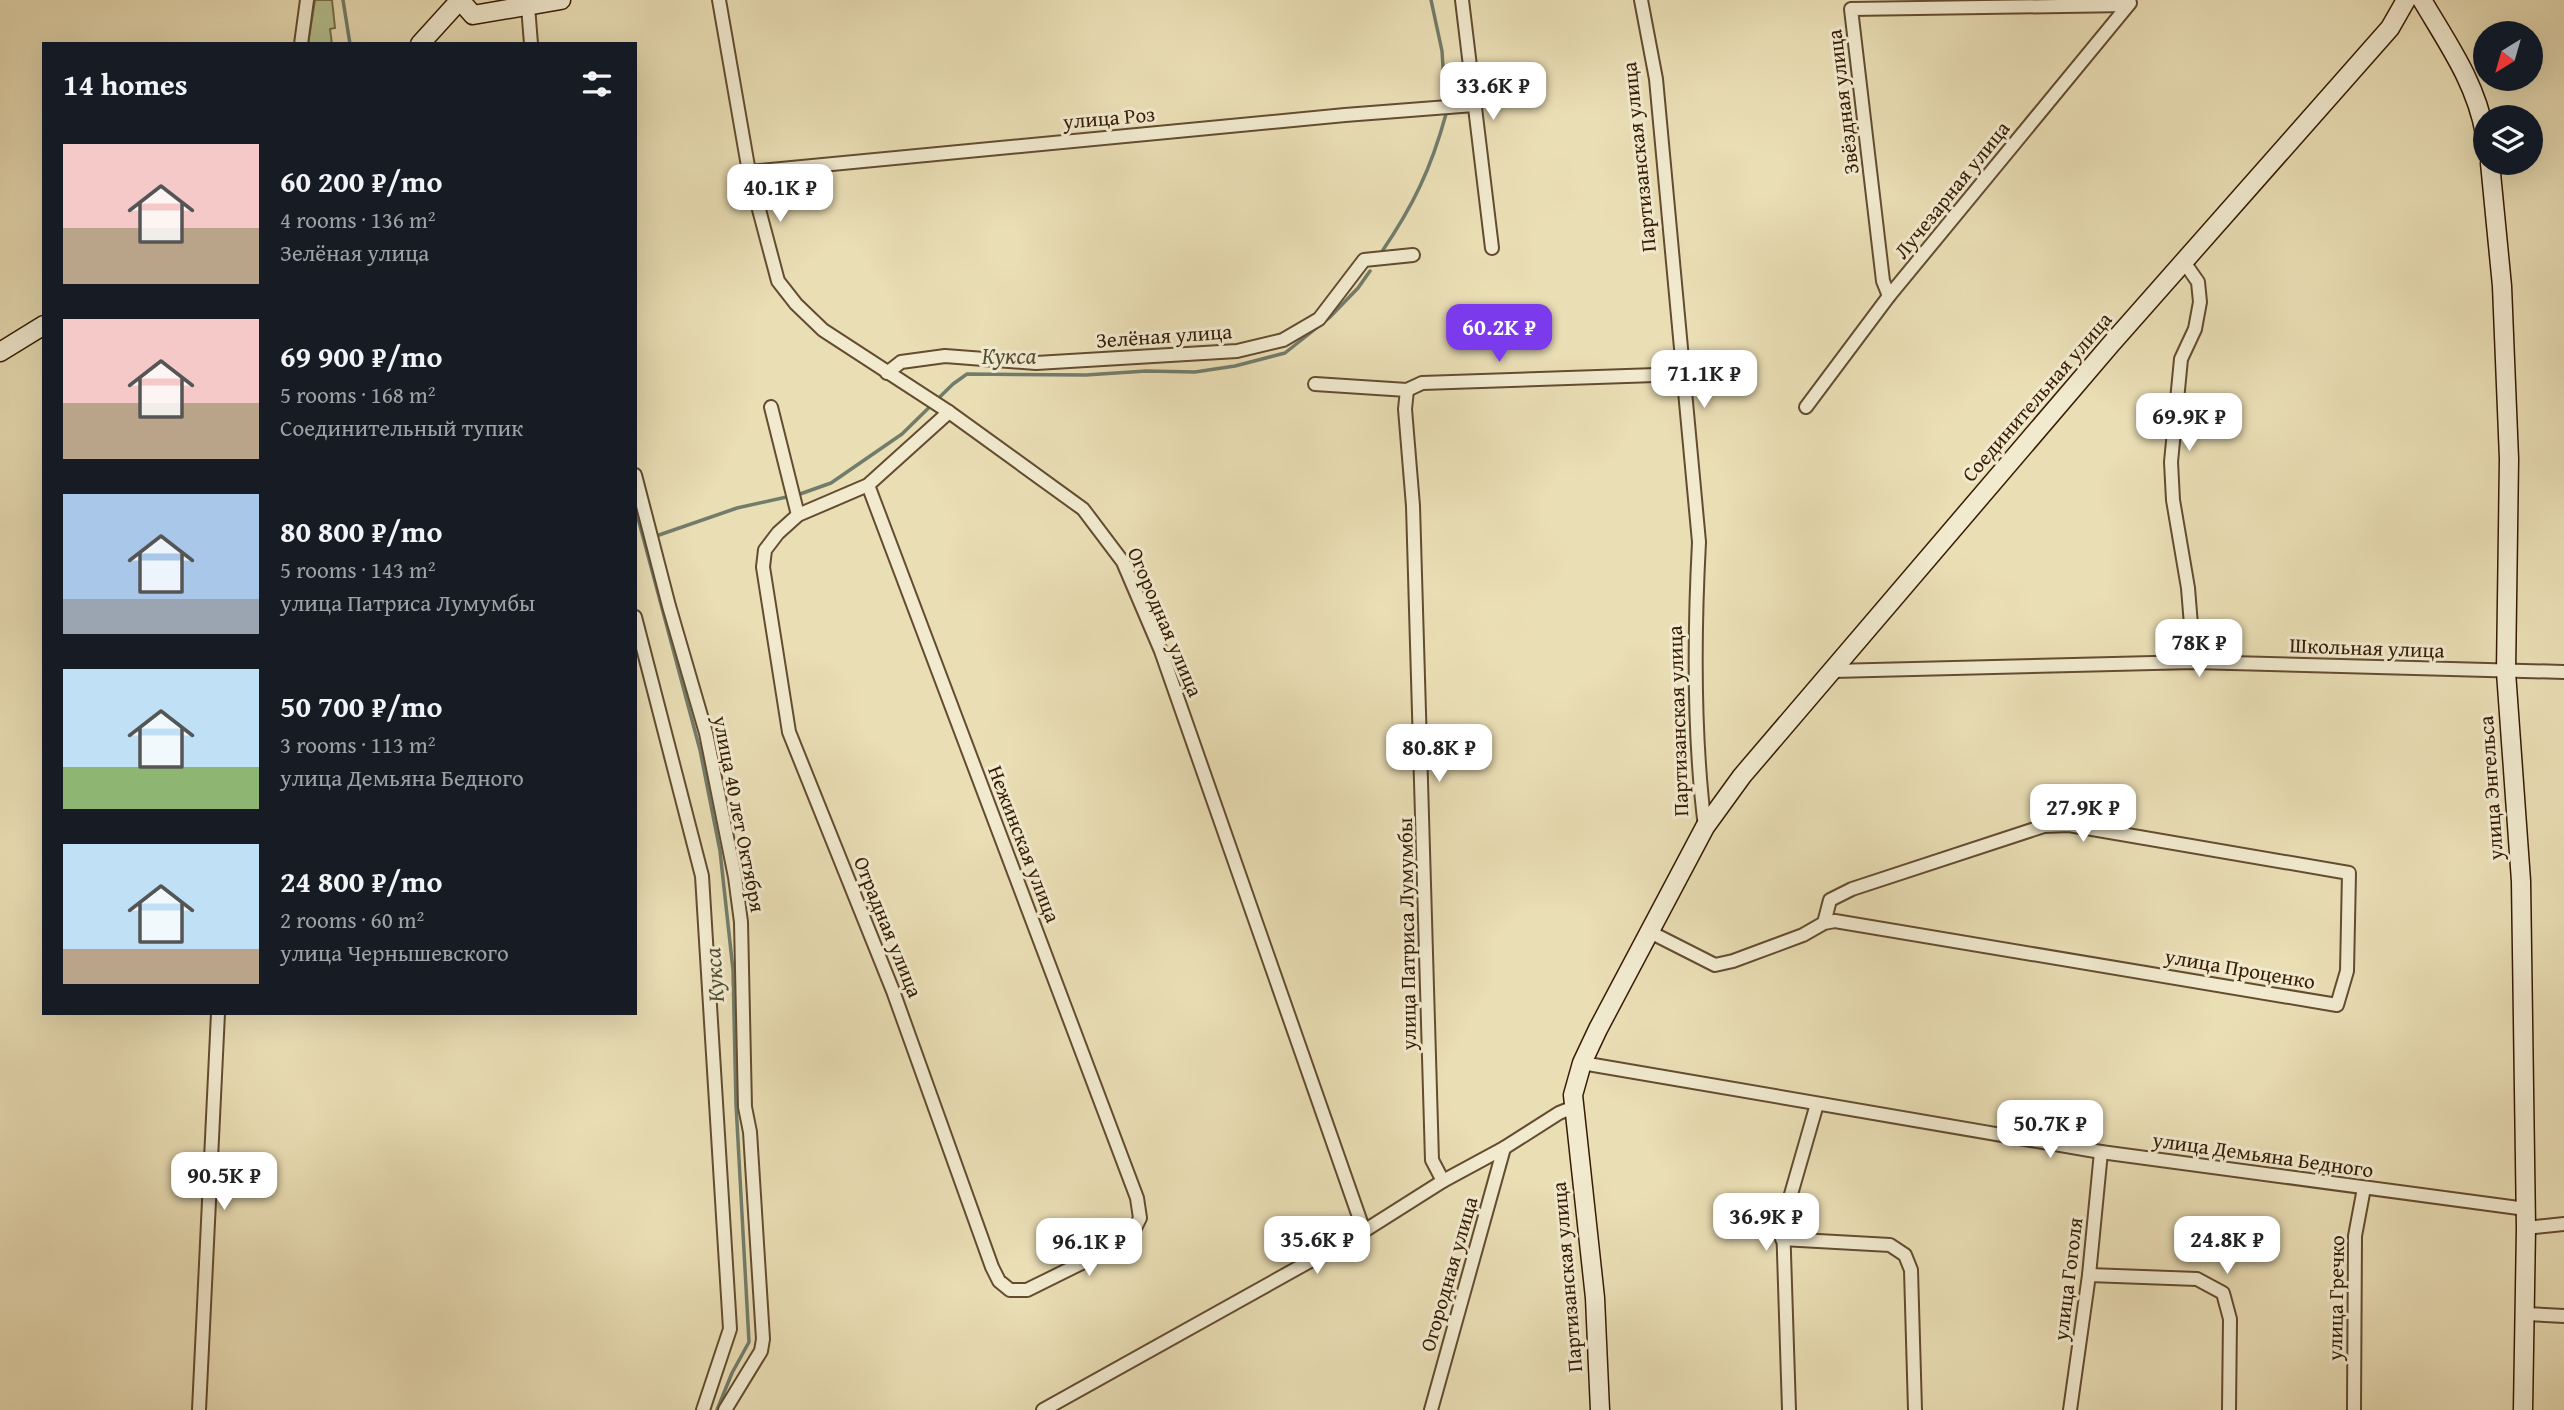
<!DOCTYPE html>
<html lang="en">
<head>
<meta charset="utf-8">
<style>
  :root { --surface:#171b24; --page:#20242c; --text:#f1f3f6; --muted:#9ea1a6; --accent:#7c3aed }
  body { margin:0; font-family:"Gentium Book Plus",serif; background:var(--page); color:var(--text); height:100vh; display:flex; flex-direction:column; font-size:26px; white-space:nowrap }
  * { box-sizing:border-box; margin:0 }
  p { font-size:23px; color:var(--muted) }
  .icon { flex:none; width:38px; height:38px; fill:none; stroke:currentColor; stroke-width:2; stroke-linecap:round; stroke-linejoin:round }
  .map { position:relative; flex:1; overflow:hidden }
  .drawer { position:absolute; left:42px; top:42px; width:595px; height:973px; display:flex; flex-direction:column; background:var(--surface); border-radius:0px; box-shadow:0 7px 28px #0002 }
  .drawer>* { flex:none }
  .needle { width:46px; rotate:217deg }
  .controls { position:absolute; left:2473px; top:21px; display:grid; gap:14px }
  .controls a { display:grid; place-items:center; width:70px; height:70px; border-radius:50%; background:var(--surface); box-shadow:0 7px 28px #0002; font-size:35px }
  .price { position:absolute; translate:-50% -60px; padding:0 16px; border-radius:14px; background:#fff; color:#222; font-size:23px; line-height:46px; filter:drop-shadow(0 2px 4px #0008) }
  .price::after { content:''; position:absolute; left:50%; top:42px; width:21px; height:16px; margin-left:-10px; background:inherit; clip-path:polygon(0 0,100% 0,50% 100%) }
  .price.active { background:var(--accent); color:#fff }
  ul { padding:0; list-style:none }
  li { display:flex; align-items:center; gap:21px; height:175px; padding:0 21px }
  li span { display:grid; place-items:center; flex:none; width:196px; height:140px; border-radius:0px; color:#555 }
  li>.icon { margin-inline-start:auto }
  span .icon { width:84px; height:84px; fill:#fffc; stroke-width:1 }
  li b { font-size:30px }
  h2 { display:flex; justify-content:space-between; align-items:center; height:84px; padding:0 21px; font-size:30px }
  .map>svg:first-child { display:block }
</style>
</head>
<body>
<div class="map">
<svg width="2564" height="1410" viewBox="0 0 2564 1410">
  <rect width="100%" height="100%" fill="#eadeb5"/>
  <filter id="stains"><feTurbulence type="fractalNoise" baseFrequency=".00286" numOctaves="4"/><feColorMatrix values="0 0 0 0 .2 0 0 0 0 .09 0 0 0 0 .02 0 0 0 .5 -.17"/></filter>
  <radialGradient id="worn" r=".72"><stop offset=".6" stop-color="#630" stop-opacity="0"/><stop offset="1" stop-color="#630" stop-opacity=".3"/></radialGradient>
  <path fill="#b6c18e" stroke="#766e48" stroke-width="2" d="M315,0h17l3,28 -5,1 2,15h-24z"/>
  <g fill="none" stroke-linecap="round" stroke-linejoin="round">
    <g stroke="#717c6b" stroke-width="3.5">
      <path d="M343,0l7,44"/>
      <path d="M1431,0l11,51 3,48"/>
      <path d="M1381,253c32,-47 50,-84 65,-139"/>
      <path d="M635,507l65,243 20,101 13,119 3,134 13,238 -17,31 -15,37"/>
      <path d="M659,535l78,-27 63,-14 31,-11 71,-49 51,-50 14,-10 119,1 60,-4 49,1 40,-6 50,-13 44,-35 29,-30 12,-17"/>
    </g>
    <defs>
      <g id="street">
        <path d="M719,0l30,172 29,109 18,23 27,26 126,82 134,97 40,53 38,89 203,580"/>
        <path d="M1462,0l30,248"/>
        <path d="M1641,0l15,79 43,463c-5,95 -6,191 6,285"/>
        <path d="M528,6l3,38"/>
        <path d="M301,44l6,-44"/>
        <path d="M749,172l596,-57 129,-10"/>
        <path d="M2184,262l14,20 2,20 -5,27 -14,30 -10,103 2,38 15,88 6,74"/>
        <path d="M1889,296l-6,-15 -32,-272 277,-4"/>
        <path d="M887,373l14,-11 44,-6 91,7 201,-12 46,-11 36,-21 45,-59 49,-5"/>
        <path d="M1315,384l92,6 15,-7 263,-9"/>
        <path d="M1407,390l-2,19 8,97 19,654 11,21"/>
        <path d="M771,407l27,108"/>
        <path d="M1806,407l83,-111 241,-293"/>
        <path d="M635,475l34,131 37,127 29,144 6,45 4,185 5,25 13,207 -2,12 -36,59"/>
        <path d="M868,485l269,713 3,20 -7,14 -27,19 -79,39h-17l-11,-9 -7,-14 -99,-276 -104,-259 -26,-165 2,-17 13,-17 20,-18 70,-30 81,-73"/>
        <path d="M635,617l67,259 28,453 -27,81"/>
        <path d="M1833,671l361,-9 370,10"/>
        <path d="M1648,931l67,34 18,-4 70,-26 21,-12 11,-2 502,84 10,-34 2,-98 -280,-48 -25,1 -192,63 -22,11 -6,23"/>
        <path d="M1582,1063l519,89 425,57"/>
        <path d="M2526,1228l38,-4"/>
        <path d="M1782,1239l108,6 15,10 6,15 4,140"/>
        <path d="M2089,1275l108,4 26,14 7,26 -1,91"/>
        <path d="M2526,1314l38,2"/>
        <path d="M199,1410l19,-397"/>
        <path d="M1043,1410l321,-179 79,-50 61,-33 55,-35 15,-6"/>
        <path d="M1431,1410l73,-262"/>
        <path d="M1789,1410l-6,-188 34,-118"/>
        <path d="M2070,1410l19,-135 12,-123"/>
        <path d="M2354,1410l1,-174 9,-48"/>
      </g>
      <g id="secondary">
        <path d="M2422,0c26,44 54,83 63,134"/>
        <path d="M420,44l40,-44 13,15 88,-15"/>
        <path d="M2490,163l12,123 7,173 -3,213 15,209 5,347 -3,182"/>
        <path d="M0,352l44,-27"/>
        <path d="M1600,1410l-5,-112 -22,-203 9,-32 16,-34 107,-202 37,-51 369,-432 279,-316 16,-28"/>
      </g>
    </defs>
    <use href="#street" stroke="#634c30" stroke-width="16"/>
    <use href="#secondary" stroke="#361c03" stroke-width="21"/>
    <use href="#street" stroke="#f1eacf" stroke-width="12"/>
    <use href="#secondary" stroke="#f1eacf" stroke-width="18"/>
  </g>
  <g text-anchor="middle" stroke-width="6" stroke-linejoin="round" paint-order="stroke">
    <g font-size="21" fill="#361c03" stroke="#f1eacf">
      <text transform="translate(1843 102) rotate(-97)" y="7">Звёздная улица</text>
      <text transform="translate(1109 118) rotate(-5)" y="7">улица Роз</text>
      <text transform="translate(1639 157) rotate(-96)" y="7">Партизанская улица</text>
      <text transform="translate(1952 190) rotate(-51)" y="7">Лучезарная улица</text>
      <text transform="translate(1164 336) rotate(-4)" y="7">Зелёная улица</text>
      <text transform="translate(2037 397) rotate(-49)" y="7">Соединительная улица</text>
      <text transform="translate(1165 622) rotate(67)" y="7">Огородная улица</text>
      <text transform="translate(2367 648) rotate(2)" y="7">Школьная улица</text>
      <text transform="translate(1678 721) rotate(-92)" y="7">Партизанская улица</text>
      <text transform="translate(2491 788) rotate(-94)" y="7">улица Энгельса</text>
      <text transform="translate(739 814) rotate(79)" y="7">улица 40 лет Октября</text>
      <text transform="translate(1024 844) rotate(69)" y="7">Нежинская улица</text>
      <text transform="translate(888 927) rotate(68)" y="7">Отрадная улица</text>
      <text transform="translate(1407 934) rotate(-91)" y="7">улица Патриса Лумумбы</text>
      <text transform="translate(2240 969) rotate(10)" y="7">улица Проценко</text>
      <text transform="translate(2263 1155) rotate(8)" y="7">улица Демьяна Бедного</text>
      <text transform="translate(1449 1274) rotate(-74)" y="7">Огородная улица</text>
      <text transform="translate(1567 1277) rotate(-95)" y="7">Партизанская улица</text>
      <text transform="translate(2068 1279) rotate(-83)" y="7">улица Гоголя</text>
      <text transform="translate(2336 1298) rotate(-89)" y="7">улица Гречко</text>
    </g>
    <g font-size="23" font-style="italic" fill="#534c37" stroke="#f1eacf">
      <text x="1009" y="364">Кукса</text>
      <text transform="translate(714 975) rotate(-94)" y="8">Кукса</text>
    </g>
  </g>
  <rect width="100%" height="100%" filter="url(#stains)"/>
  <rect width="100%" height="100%" fill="url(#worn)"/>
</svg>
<div class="controls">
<a><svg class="needle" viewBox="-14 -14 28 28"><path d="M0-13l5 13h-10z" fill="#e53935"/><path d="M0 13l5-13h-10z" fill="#9ea1a6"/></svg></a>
<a><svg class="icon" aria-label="layers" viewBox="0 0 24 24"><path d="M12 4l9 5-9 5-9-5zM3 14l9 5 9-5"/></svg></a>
</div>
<b class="price" style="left:1493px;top:122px">33.6K ₽</b>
<b class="price" style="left:780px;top:224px">40.1K ₽</b>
<b class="price active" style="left:1499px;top:364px">60.2K ₽</b>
<b class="price" style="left:1704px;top:410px">71.1K ₽</b>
<b class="price" style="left:2189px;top:453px">69.9K ₽</b>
<b class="price" style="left:2199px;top:679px">78K ₽</b>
<b class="price" style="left:1439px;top:784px">80.8K ₽</b>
<b class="price" style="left:2083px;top:844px">27.9K ₽</b>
<b class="price" style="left:2050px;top:1160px">50.7K ₽</b>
<b class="price" style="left:224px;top:1212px">90.5K ₽</b>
<b class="price" style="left:1766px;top:1253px">36.9K ₽</b>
<b class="price" style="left:1317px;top:1276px">35.6K ₽</b>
<b class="price" style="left:2227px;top:1276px">24.8K ₽</b>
<b class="price" style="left:1089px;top:1278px">96.1K ₽</b>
<section class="drawer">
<h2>14 homes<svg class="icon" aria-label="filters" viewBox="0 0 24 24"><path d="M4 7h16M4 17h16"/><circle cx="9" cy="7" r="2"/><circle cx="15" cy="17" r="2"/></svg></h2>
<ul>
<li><span style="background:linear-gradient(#f6c9c9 60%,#b9a48a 0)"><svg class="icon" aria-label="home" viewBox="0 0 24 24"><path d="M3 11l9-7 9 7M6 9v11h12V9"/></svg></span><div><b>60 200 ₽/mo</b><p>4 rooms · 136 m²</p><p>Зелёная улица</p></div></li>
<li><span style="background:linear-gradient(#f6c9c9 60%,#b9a48a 0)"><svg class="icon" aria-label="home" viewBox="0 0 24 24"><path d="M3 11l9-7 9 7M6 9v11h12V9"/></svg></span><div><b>69 900 ₽/mo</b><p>5 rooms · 168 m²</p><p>Соединительный тупик</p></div></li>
<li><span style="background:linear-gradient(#a9c7e8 75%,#9aa5b1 0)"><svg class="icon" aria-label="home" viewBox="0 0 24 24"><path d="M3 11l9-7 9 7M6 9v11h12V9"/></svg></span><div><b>80 800 ₽/mo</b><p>5 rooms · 143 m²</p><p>улица Патриса Лумумбы</p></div></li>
<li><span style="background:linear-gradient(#bfe0f5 70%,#8fb573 0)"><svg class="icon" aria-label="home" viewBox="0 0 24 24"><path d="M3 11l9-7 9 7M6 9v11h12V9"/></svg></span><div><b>50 700 ₽/mo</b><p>3 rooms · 113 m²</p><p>улица Демьяна Бедного</p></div></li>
<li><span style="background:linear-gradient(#bfe0f5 75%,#b9a48a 0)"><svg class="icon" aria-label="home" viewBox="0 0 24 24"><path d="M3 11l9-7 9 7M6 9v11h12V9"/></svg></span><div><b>24 800 ₽/mo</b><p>2 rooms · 60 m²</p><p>улица Чернышевского</p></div></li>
</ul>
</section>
</div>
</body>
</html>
